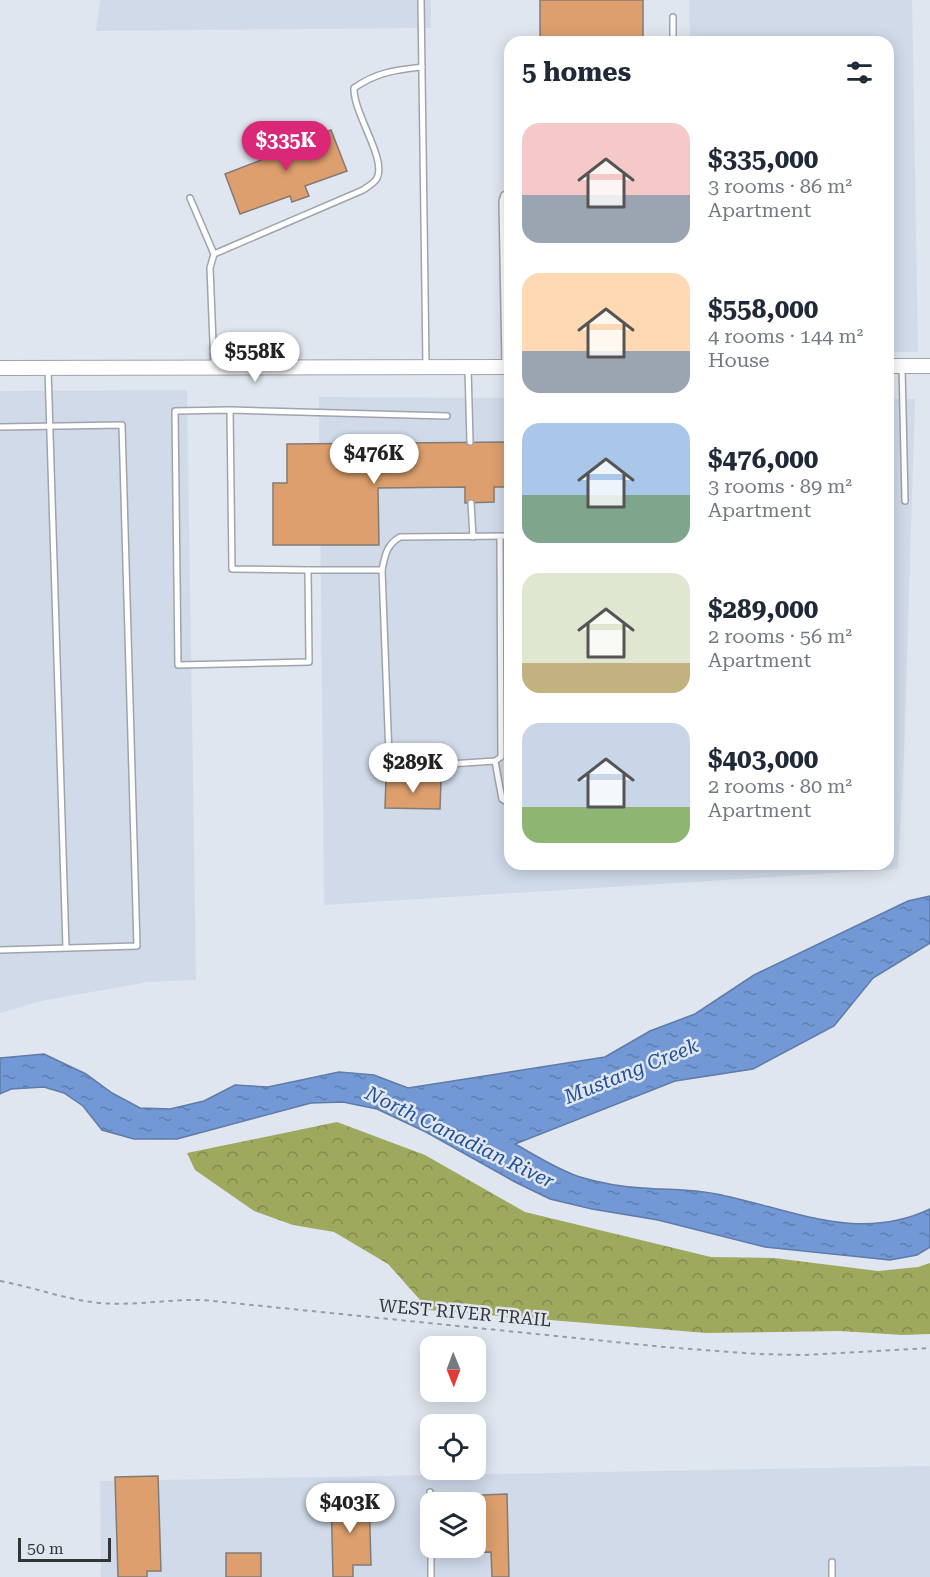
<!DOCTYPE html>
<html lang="en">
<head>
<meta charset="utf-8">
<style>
  :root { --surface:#fff; --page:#f6f6f7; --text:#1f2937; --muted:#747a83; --accent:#db2777 }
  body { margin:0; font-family:"Roboto Serif",serif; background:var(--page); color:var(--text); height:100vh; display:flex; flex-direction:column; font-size:22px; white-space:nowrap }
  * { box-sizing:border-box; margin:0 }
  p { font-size:20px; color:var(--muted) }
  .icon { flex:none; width:33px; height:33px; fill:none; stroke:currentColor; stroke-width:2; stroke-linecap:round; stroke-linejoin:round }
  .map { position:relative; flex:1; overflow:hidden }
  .drawer { position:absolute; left:504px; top:36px; width:390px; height:834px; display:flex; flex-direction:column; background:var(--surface); border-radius:18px; box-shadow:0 3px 15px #0003 }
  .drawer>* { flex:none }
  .needle { width:39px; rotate:179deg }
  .tools { position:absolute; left:420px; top:1336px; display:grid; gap:12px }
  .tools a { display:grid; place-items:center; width:66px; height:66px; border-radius:12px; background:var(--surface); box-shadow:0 3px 15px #0003; font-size:30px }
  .scale { position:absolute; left:18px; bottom:15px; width:93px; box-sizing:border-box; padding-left:6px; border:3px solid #323538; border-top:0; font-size:16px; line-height:21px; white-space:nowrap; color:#323538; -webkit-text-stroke:4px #e0e6ef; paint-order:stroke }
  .price { position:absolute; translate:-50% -51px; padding:0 14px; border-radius:21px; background:#fff; color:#222; font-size:20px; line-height:39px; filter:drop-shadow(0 2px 3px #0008) }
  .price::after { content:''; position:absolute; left:50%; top:36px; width:18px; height:14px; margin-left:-9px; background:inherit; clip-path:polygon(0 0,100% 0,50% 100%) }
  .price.on { background:var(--accent); color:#fff }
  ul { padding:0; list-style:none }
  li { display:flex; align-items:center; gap:18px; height:150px; padding:0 18px }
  li span { display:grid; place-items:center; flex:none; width:168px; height:120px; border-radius:18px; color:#555 }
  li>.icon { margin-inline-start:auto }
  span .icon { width:72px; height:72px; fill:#fffc; stroke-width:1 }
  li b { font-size:26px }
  h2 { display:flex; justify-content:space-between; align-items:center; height:72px; padding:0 18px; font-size:26px }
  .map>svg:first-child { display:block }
</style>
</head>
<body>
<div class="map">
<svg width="930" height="1577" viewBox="0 0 930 1577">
  <defs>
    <pattern id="forest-crowns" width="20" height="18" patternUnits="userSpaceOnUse" patternTransform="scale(1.5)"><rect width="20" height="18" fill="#9fa95e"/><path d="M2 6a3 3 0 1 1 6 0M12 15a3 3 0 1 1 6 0" fill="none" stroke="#828a4f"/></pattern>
    <pattern id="water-ripples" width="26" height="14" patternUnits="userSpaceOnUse" patternTransform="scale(1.5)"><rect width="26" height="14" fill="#7299d5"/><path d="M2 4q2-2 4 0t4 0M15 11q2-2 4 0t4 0" fill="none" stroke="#5e7eae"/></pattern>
  </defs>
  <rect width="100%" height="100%" fill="#e0e6ef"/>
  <g fill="#d0dae9" fill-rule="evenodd">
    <path d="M100,0h331v28l-335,3z"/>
    <path d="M689,0h223l6,352h-30v-310h-198z"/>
    <path d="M187,390l9,590 -48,2 -107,19 -41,12v-622z"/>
    <path d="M319,397l191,1v466h378v-465h27l-11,355 -6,115 -574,36z"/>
    <path d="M930,1466v111h-829l-1,-96zM430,1503h46v45h-46z"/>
  </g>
  <path fill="url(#forest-crowns)" d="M337,1122l88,33 100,57 186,45 63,1 104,13 40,-4 12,-4v71l-27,1 -63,-4 -134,2 -277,-23 -41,-46 -54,-32 -41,-7 -39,-14 -59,-41 -8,-17z"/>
  <path fill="url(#water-ripples)" stroke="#5f7ba6" stroke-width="1.5" d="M930,896v47l-57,35 -39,48 -81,43 -78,12 -160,63c20,11 43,26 65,33 20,6 43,10 63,11 25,2 49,1 73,6 73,14 141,50 214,15v38l-13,8 -27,5 -125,-13 -107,-27 -66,-11 -42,-10 -35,-17 -89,-50 -49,-23 -34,-7 -32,1 -134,36h-43l-32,-9 -19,-24 -19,-13 -20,-6 -33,2 -11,5v-36l44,-4 42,20 26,19 28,15 30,1 34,-8 31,-16 33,2 71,-15 35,3 34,13 197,-31 45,-26 45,-17 59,-39 154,-74z"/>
  <g fill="#dd9f6d" stroke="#837b75" stroke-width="1.5">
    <rect x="540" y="0" width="103" height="42"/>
    <path d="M331,130l16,41 -42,15 4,10 -17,6 -2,-6 -50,18 -15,-40 44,-17 -3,-9 17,-6 2,6z"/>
    <path d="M510,442v45h-16v15l-29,1v-16l-87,1 1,57h-106v-62h14v-39z"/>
    <path d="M386,779l55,1 -1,29 -55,-1z"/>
    <path d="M158,1476l3,95h-14v6h-29l-3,-100z"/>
    <path d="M507,1494l2,83h-17l-1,-25 -32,1v-5h17v-45h-19v-7z"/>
    <path d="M369,1495l2,70h-18v12h-20l-2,-81z"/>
    <rect x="226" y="1553" width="35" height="24"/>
  </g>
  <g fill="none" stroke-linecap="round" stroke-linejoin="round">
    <defs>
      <g id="lane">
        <path d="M421,0l5,365"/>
        <path d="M673,17v25"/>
        <path d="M190,198l24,56"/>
        <path d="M505,365l-3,-164 2,-6 6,-3"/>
        <path d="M214,367l-4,-99 4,-14 149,-64c5,-4 12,-7 14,-12 10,-19 -24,-65 -23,-90 23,-16 42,-18 68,-21"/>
        <path d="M902,367l3,134"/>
        <path d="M468,368l2,74"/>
        <path d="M48,369l18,579"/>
        <path d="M230,410l2,159 76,1 1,92 -131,3 -3,-254 55,-1 217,6"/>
        <path d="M0,427l122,-2 15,521 -137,4"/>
        <path d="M471,503l2,34"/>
        <path d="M500,537l1,220 -6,4 -92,6 -9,-4 -5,-7 -7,-186c3,-14 4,-25 18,-33l110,-1"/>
        <path d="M308,570h74"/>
        <path d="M495,761l7,38 8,5"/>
        <path d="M430,1492l1,11"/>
        <path d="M431,1577v-29"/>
        <path d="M832,1577v-15"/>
      </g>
      <g id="secondary">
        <path d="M888,366h42"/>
        <path d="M0,368l510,-1"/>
      </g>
    </defs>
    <use href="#lane" stroke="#9fa4ac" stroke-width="8"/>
    <use href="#secondary" stroke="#9fa4ac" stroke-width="16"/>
    <path stroke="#989da3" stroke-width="2" stroke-dasharray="4.5 4.5" stroke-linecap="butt" d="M0,1281c34,6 66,19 100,22 35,3 69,-4 103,-3l461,47 93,7 47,1 126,-7"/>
    <use href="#lane" stroke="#fff" stroke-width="5"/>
    <use href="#secondary" stroke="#fff" stroke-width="14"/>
  </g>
  <g text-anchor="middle" stroke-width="5" stroke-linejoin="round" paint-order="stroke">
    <g font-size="18" fill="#323538" stroke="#e0e6ef">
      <text transform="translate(465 1313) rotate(5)" y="6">WEST RIVER TRAIL</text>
    </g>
    <g font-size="20" font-style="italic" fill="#1f4f96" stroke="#e0e6ef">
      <text transform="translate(631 1071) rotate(-22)" y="7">Mustang Creek</text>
      <text transform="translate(460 1137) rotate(26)" y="7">North Canadian River</text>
    </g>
  </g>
</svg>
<div class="tools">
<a><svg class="needle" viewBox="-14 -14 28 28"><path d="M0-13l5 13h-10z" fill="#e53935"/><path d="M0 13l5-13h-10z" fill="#747a83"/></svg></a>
<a><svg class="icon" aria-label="locate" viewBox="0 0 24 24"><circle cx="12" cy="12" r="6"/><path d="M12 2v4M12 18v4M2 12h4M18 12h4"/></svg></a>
<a><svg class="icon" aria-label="layers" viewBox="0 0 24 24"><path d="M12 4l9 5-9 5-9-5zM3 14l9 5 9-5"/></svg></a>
</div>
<div class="scale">50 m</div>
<b class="price on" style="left:286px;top:172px">$335K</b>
<b class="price" style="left:255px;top:383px">$558K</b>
<b class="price" style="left:374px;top:485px">$476K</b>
<b class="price" style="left:413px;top:794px">$289K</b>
<b class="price" style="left:350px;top:1534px">$403K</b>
<section class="drawer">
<h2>5 homes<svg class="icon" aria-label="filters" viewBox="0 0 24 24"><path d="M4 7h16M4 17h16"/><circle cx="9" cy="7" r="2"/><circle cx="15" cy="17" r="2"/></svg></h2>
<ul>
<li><span style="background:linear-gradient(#f6c9c9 60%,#9aa5b1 0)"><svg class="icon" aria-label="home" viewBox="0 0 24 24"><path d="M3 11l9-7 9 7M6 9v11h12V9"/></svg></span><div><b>$335,000</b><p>3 rooms · 86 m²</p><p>Apartment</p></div></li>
<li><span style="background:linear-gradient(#ffd9b3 65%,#9aa5b1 0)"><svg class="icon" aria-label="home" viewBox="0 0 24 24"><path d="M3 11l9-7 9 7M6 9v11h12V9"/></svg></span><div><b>$558,000</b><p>4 rooms · 144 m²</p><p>House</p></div></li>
<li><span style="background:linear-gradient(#a9c7e8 60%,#7fa58c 0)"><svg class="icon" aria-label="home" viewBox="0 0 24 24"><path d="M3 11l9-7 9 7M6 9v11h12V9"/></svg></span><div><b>$476,000</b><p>3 rooms · 89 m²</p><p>Apartment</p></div></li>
<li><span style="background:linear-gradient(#dfe7d0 75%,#c2b280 0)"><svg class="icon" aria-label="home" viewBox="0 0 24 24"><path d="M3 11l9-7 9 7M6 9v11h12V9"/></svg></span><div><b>$289,000</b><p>2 rooms · 56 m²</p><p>Apartment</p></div></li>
<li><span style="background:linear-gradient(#c9d6e8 70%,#8fb573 0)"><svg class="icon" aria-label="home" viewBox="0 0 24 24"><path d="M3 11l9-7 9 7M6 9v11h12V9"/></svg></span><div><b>$403,000</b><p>2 rooms · 80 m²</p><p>Apartment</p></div></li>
</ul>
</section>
</div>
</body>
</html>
